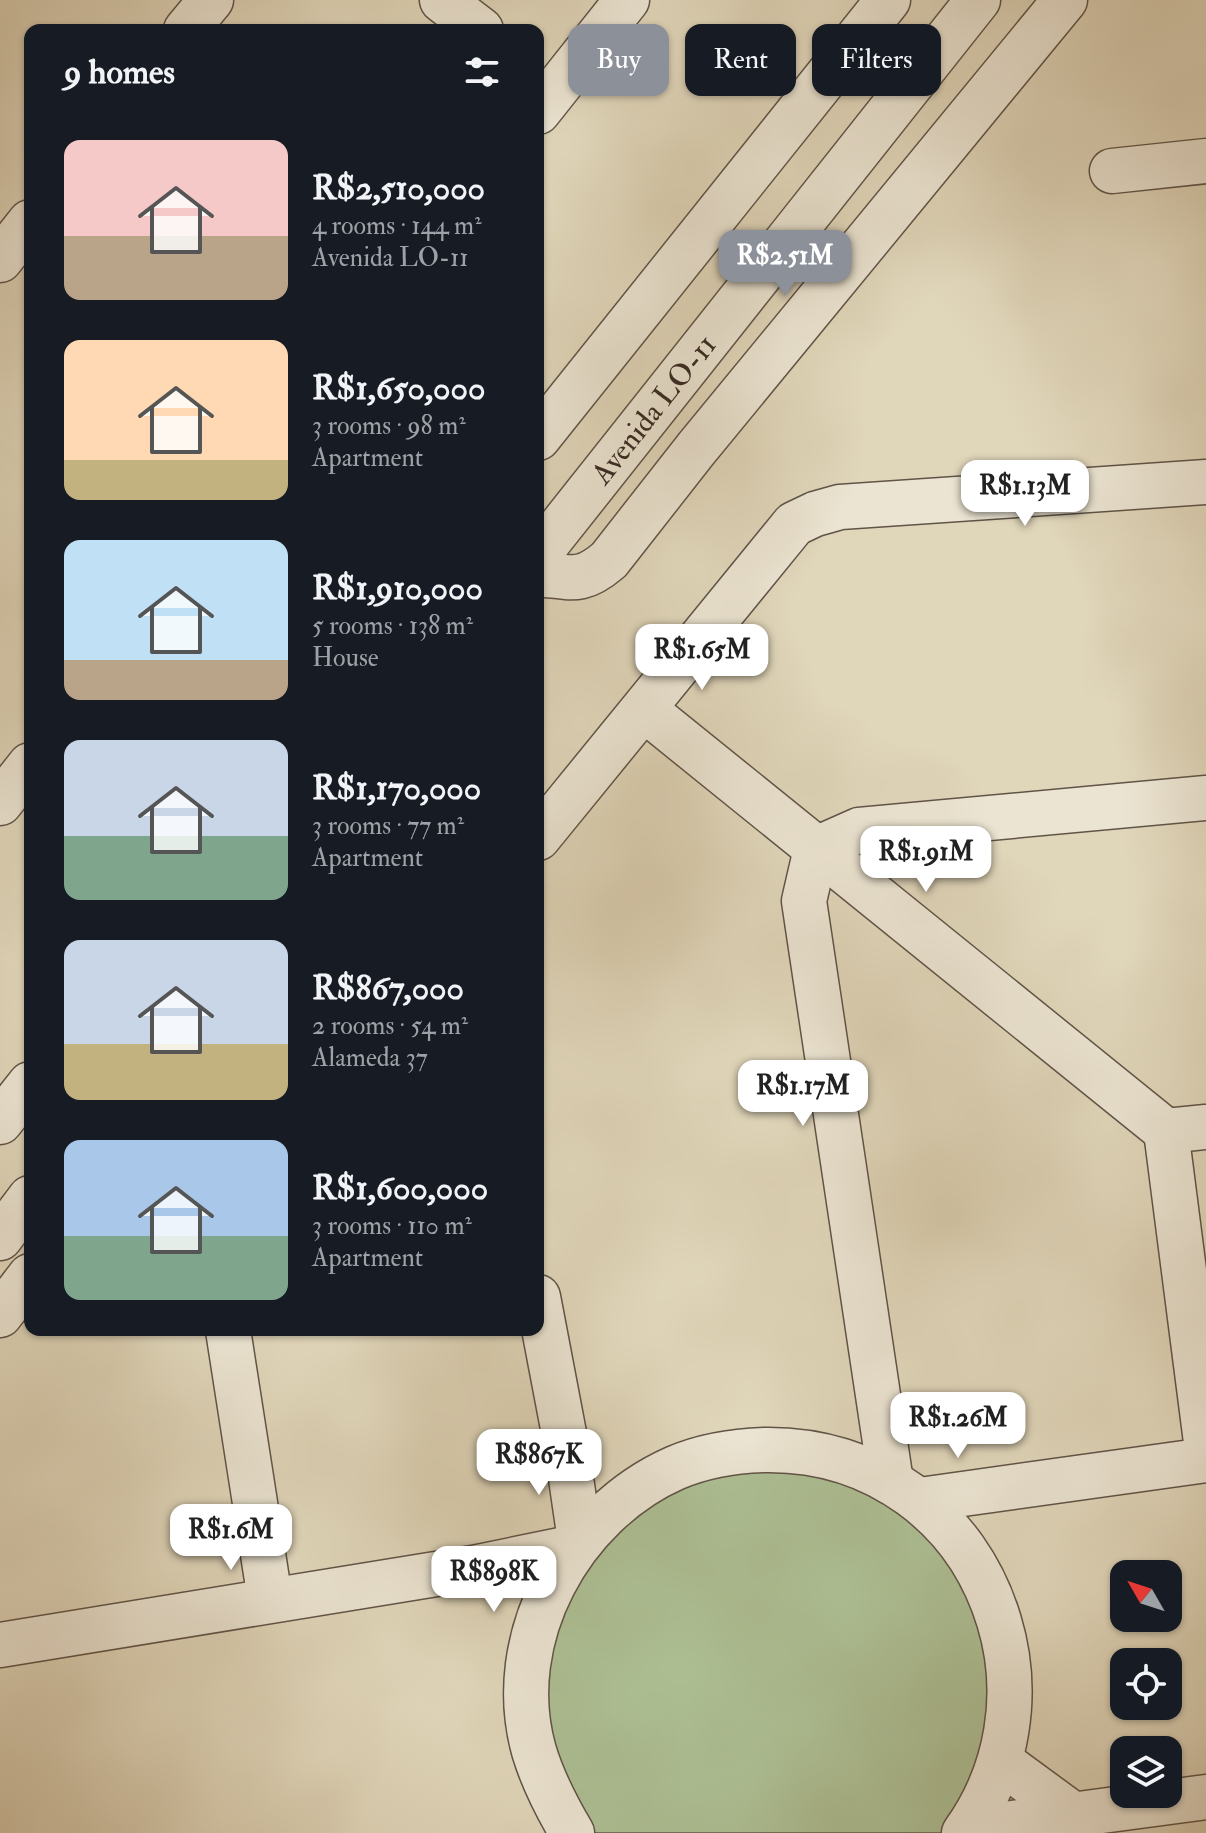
<!DOCTYPE html>
<html lang="en">
<head>
<meta charset="utf-8">
<style>
  :root { --surface:#171b24; --page:#242831; --text:#f1f3f6; --muted:#9ea1a6; --accent:#8c9099 }
  body { margin:0; font-family:"IM FELL Double Pica",serif; background:var(--page); color:var(--text); height:100vh; display:flex; flex-direction:column; font-size:30px; white-space:nowrap }
  * { box-sizing:border-box; margin:0 }
  p { font-size:26px; color:var(--muted) }
  .icon { flex:none; width:44px; height:44px; fill:none; stroke:currentColor; stroke-width:2; stroke-linecap:round; stroke-linejoin:round }
  .map { position:relative; flex:1; overflow:hidden }
  .sheet { position:absolute; left:24px; top:24px; width:520px; height:1312px; display:flex; flex-direction:column; background:var(--surface); border-radius:16px; box-shadow:0 2px 6px #0004 }
  .sheet>* { flex:none }
  .hud { position:absolute; left:568px; top:24px; width:518px; height:72px; display:flex; gap:16px }
  .needle { width:52px; rotate:309deg }
  .tools { position:absolute; left:1110px; top:1560px; display:grid; gap:16px }
  .tools a { display:grid; place-items:center; width:72px; height:72px; border-radius:16px; background:var(--surface); box-shadow:0 2px 6px #0004; font-size:40px }
  .price { position:absolute; translate:-50% -68px; padding:0 18px; border-radius:16px; background:#fff; color:#222; font-size:26px; line-height:52px; filter:drop-shadow(0 2px 4px #0008) }
  .price::after { content:''; position:absolute; left:50%; top:48px; width:24px; height:18px; margin-left:-12px; background:inherit; clip-path:polygon(0 0,100% 0,50% 100%) }
  .price.on { background:var(--accent); color:#fff }
  ul { padding:0; list-style:none }
  li { display:flex; align-items:center; gap:24px; height:200px; padding:0 40px }
  li span { display:grid; place-items:center; flex:none; width:224px; height:160px; border-radius:16px; color:#555 }
  li>.icon { margin-inline-start:auto }
  span .icon { width:96px; height:96px; fill:#fffc; stroke-width:1 }
  li b { font-size:34px }
  h2 { display:flex; justify-content:space-between; align-items:center; height:96px; padding:0 40px; font-size:34px }
  .pill { padding:0 28px; border-radius:16px; background:var(--surface); box-shadow:0 2px 6px #0004; font-size:28px; line-height:72px }
  .pill.on { background:var(--accent); color:#fff }
  .map>svg:first-child { display:block }
</style>
</head>
<body>
<div class="map">
<svg width="1206" height="1833" viewBox="0 0 1206 1833">
  <rect width="100%" height="100%" fill="#e0d6ba"/>
  <filter id="stains"><feTurbulence type="fractalNoise" baseFrequency=".0025" numOctaves="4"/><feColorMatrix values="0 0 0 0 .2 0 0 0 0 .09 0 0 0 0 .02 0 0 0 .5 -.17"/></filter>
  <radialGradient id="worn" r=".72"><stop offset=".6" stop-color="#630" stop-opacity="0"/><stop offset="1" stop-color="#630" stop-opacity=".3"/></radialGradient>
  <path fill="#adbf94" stroke="#72745b" stroke-width="2" d="M735,1451l156,31 116,164 -45,187h-387l-26,-38 -5,-191 31,-57z"/>
  <g fill="none" stroke-linecap="round" stroke-linejoin="round">
    <defs>
      <g id="minor">
        <path d="M442,0l39,30"/>
        <path d="M186,30l25,-30"/>
        <path d="M538,112l89,-112"/>
        <path d="M1112,171l94,-10"/>
        <path d="M0,260l30,-38"/>
        <path d="M538,438l350,-438"/>
        <path id="s1" d="M538,555l440,-555"/>
        <path d="M538,574c34,3 43,10 71,-14l87,-111 369,-449"/>
        <path d="M645,710l521,421"/>
        <path d="M0,803l30,-38"/>
        <path d="M538,838l256,-314 21,-10 25,-7 366,-25"/>
        <path d="M0,1122l30,-38"/>
        <path d="M1166,1131l40,311"/>
        <path d="M1166,1131l40,-4"/>
        <path d="M0,1238l30,-40"/>
        <path d="M538,1297l28,147 14,96"/>
        <path d="M0,1315l30,-39"/>
        <path d="M228,1330l42,269"/>
        <path d="M891,1482l-87,-581 12,-52 43,-19 347,-32"/>
        <path d="M920,1500l286,-40"/>
        <path d="M0,1645l473,-77 102,-21"/>
        <path d="M1000,1761l75,55"/>
        <path d="M967,1829l239,-32"/>
        <path d="M572,1833c-16,-27 -29,-52 -38,-82 -32,-113 37,-237 141,-283 28,-12 59,-17 89,-18 110,-2 203,65 235,171 22,72 9,151 -35,212"/>
      </g>
    </defs>
    <use href="#minor" stroke="#605448" stroke-width="47"/>
    <use href="#minor" stroke="#ebe4d2" stroke-width="44"/>
  </g>
  <g text-anchor="middle" stroke-width="6" stroke-linejoin="round" paint-order="stroke">
    <g font-size="30" fill="#362922" stroke="#ebe4d2">
      <text dy="10" stroke="none"><textPath href="#s1" startOffset="186">Avenida LO-11</textPath></text>
    </g>
  </g>
  <rect width="100%" height="100%" filter="url(#stains)"/>
  <rect width="100%" height="100%" fill="url(#worn)"/>
</svg>
<div class="tools">
<a><svg class="needle" viewBox="-14 -14 28 28"><path d="M0-13l5 13h-10z" fill="#e53935"/><path d="M0 13l5-13h-10z" fill="#9ea1a6"/></svg></a>
<a><svg class="icon" aria-label="locate" viewBox="0 0 24 24"><circle cx="12" cy="12" r="6"/><path d="M12 2v4M12 18v4M2 12h4M18 12h4"/></svg></a>
<a><svg class="icon" aria-label="layers" viewBox="0 0 24 24"><path d="M12 4l9 5-9 5-9-5zM3 14l9 5 9-5"/></svg></a>
</div>
<b class="price on" style="left:785px;top:298px">R$2.51M</b>
<b class="price" style="left:1025px;top:528px">R$1.13M</b>
<b class="price" style="left:702px;top:692px">R$1.65M</b>
<b class="price" style="left:926px;top:894px">R$1.91M</b>
<b class="price" style="left:803px;top:1128px">R$1.17M</b>
<b class="price" style="left:958px;top:1460px">R$1.26M</b>
<b class="price" style="left:539px;top:1497px">R$867K</b>
<b class="price" style="left:231px;top:1572px">R$1.6M</b>
<b class="price" style="left:494px;top:1614px">R$898K</b>
<div class="hud">
<a class="pill on">Buy</a>
<a class="pill">Rent</a>
<a class="pill">Filters</a>
</div>
<section class="sheet">
<h2>9 homes<svg class="icon" aria-label="filters" viewBox="0 0 24 24"><path d="M4 7h16M4 17h16"/><circle cx="9" cy="7" r="2"/><circle cx="15" cy="17" r="2"/></svg></h2>
<ul>
<li><span style="background:linear-gradient(#f6c9c9 60%,#b9a48a 0)"><svg class="icon" aria-label="home" viewBox="0 0 24 24"><path d="M3 11l9-7 9 7M6 9v11h12V9"/></svg></span><div><b>R$2,510,000</b><p>4 rooms · 144 m²</p><p>Avenida LO-11</p></div></li>
<li><span style="background:linear-gradient(#ffd9b3 75%,#c2b280 0)"><svg class="icon" aria-label="home" viewBox="0 0 24 24"><path d="M3 11l9-7 9 7M6 9v11h12V9"/></svg></span><div><b>R$1,650,000</b><p>3 rooms · 98 m²</p><p>Apartment</p></div></li>
<li><span style="background:linear-gradient(#bfe0f5 75%,#b9a48a 0)"><svg class="icon" aria-label="home" viewBox="0 0 24 24"><path d="M3 11l9-7 9 7M6 9v11h12V9"/></svg></span><div><b>R$1,910,000</b><p>5 rooms · 138 m²</p><p>House</p></div></li>
<li><span style="background:linear-gradient(#c9d6e8 60%,#7fa58c 0)"><svg class="icon" aria-label="home" viewBox="0 0 24 24"><path d="M3 11l9-7 9 7M6 9v11h12V9"/></svg></span><div><b>R$1,170,000</b><p>3 rooms · 77 m²</p><p>Apartment</p></div></li>
<li><span style="background:linear-gradient(#c9d6e8 65%,#c2b280 0)"><svg class="icon" aria-label="home" viewBox="0 0 24 24"><path d="M3 11l9-7 9 7M6 9v11h12V9"/></svg></span><div><b>R$867,000</b><p>2 rooms · 54 m²</p><p>Alameda 37</p></div></li>
<li><span style="background:linear-gradient(#a9c7e8 60%,#7fa58c 0)"><svg class="icon" aria-label="home" viewBox="0 0 24 24"><path d="M3 11l9-7 9 7M6 9v11h12V9"/></svg></span><div><b>R$1,600,000</b><p>3 rooms · 110 m²</p><p>Apartment</p></div></li>
</ul>
</section>
</div>
</body>
</html>
